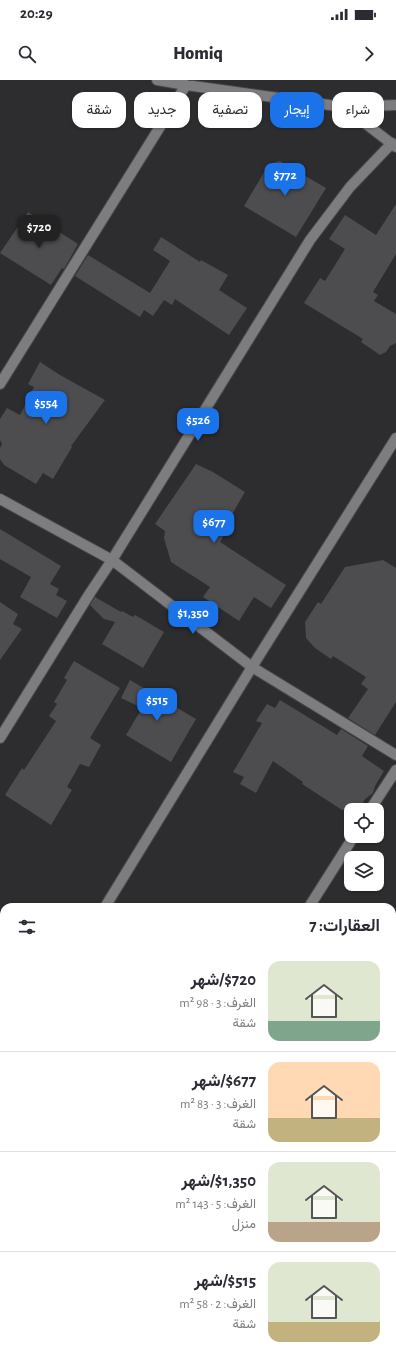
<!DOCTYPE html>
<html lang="ar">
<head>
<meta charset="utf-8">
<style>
  :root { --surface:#fff; --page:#f2f2f3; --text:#2b2b33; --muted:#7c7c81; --line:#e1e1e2; --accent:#1a73e8 }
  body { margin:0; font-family:"Alegreya Sans",Vazirmatn,sans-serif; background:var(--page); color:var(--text); direction:rtl; height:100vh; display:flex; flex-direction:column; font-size:15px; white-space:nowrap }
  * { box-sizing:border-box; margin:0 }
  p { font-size:13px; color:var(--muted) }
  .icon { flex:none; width:22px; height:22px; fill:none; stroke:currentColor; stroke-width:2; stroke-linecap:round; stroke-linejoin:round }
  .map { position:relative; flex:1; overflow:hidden; direction:ltr }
  .side { position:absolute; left:0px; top:823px; width:396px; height:456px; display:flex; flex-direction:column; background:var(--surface); border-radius:12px 12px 0 0; box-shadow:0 1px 3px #0004; direction:rtl }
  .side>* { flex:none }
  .top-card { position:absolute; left:12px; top:12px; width:372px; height:36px; direction:rtl; display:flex; gap:8px }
  .buttons { position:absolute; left:344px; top:723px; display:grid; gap:8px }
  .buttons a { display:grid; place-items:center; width:40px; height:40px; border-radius:8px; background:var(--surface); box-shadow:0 1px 3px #0004; font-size:20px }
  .price { position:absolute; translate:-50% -34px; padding:0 9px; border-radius:8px; background:var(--accent); color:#fff; font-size:13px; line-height:26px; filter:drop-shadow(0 1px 2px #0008) }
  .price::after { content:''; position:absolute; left:50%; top:24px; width:12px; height:9px; margin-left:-6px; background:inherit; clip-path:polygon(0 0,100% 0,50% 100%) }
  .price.active { background:#222; color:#fff }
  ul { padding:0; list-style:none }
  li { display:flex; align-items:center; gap:12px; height:100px; padding:0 16px }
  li+li { border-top:1px solid var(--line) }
  li span { display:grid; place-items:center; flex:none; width:112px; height:80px; border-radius:12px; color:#555 }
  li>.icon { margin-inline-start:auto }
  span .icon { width:48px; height:48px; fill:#fffc; stroke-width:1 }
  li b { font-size:17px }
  h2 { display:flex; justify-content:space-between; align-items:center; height:48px; padding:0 16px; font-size:17px }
  .chip { padding:0 14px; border-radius:12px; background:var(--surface); box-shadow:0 1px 3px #0004; font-size:14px; line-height:36px }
  .chip.active { background:var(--accent); color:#fff }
  .status { display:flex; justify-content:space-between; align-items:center; height:28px; padding:0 20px; background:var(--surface); direction:ltr }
  .status svg { height:11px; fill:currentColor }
  header { display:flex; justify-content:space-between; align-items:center; height:52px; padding:0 16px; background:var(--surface); font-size:18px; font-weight:800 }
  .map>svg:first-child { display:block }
</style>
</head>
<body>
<div class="status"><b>20:29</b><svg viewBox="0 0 49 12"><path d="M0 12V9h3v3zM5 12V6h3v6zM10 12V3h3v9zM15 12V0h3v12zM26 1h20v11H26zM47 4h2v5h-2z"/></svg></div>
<header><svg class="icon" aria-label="forward" viewBox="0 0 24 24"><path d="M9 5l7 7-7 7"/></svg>Homiq<svg class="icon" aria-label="search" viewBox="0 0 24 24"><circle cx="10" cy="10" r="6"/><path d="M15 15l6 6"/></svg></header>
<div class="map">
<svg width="396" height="1279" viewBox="0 0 396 1279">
  <rect width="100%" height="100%" fill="#2d2c2e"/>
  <g fill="#4d4c4e">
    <path d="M280,81l46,27 -30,49 -52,-31 25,-42z"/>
    <path d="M396,124v50l-23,38 5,3 -4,6 22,13v29l-6,3 -4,6 -6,3 -19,-13 2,-3 -59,-36 16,-25 5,3 20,-32 -16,-10 16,-24 31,20z"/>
    <path d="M28,132l50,32 -14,25 -2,-1 -11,17 -51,-32z"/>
    <path d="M161,157l39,25 1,-2 27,15 -9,15 28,18 -18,27 -54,-36 -3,6 -8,-5 -11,16 -9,-6 -4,7 -65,-41 13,-21 62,38 20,-32 -17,-11z"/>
    <path d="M40,282l20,13 45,25 -34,46 1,1 -19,32 -10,-6 -7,11 -32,-19 -4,-6v-11l2,-4 -2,-4v-21l7,-11 13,7 14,-28 -6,-3z"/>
    <path d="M196,384l17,8 32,20 -21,36 3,2 -7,12 66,43 -15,23 -17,-11 -15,24 -36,-24 7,-10 -39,-25 -7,-24 1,-7 -10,-7z"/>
    <path d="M0,449l61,37 -11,18 9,5 -3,6 11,6 -10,17 -37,-21 11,-20 -31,-18z"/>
    <path d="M383,480l13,8v134l-21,33 -27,-17 20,-29 -7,-5 5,-7 -33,-21 -2,3 -16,-11 -9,-10 -1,-16 13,-20 3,2 24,-37z"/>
    <path d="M95,517l26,15 1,-1 11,6 2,-2 29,17 -21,36 -41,-24 13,-22 -11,-3 -14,-14z"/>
    <path d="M0,522l18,12 -5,10 9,5 -22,31z"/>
    <path d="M74,581l46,27 -30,50 11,7 -12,22 -9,-3 -13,23 5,3 -21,35 -46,-30 17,-27 2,2 32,-49 -7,-5 8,-12 -3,-2 13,-22 -3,-2z"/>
    <path d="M130,600l66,39 -25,43 -45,-27 16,-27 -21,-10z"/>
    <path d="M280,620l57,35 4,-6 27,17 -6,10 22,15 -9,15 -2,7 -4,3 -5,4 -3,10h-19l-40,-26 1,-2 -30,-21 -17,32 -16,-9 4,-7 -11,-5 29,-49 -6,-2 11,-17 8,4z"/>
  </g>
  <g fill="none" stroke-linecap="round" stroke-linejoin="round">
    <defs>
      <g id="minor">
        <path d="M157,0l29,5 158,22 52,-2"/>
        <path d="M344,27l52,40"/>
        <path d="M0,304l186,-299"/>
        <path d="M0,419l112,61 140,107 144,88"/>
        <path d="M0,658l90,-145 22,-33 198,-320 40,-53 42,-44"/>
        <path d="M370,730l26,-40"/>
        <path d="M105,827l147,-240 144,-229"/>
        <path d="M309,827l45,-71"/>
        <path d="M0,972l4,3"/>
        <path d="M0,997l4,-7"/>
        <path d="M392,1033l4,-7"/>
        <path d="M392,1222l4,2"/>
        <path d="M29,1279l3,-4"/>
        <path d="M245,1279l3,-4"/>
      </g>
    </defs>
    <use href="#minor" stroke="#4a494b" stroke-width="12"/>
    <use href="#minor" stroke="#7d7c7e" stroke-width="10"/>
  </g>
</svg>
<div class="buttons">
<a><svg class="icon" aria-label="locate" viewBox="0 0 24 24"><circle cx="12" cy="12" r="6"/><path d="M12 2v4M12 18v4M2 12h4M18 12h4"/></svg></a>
<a><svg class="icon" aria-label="layers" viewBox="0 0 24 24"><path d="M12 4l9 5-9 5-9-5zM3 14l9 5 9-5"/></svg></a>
</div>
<b class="price" style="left:285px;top:117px">$772</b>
<b class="price active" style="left:39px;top:169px">$720</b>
<b class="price" style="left:46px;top:345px">$554</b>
<b class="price" style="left:198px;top:362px">$526</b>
<b class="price" style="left:214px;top:464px">$677</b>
<b class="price" style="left:193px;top:555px">$1,350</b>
<b class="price" style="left:157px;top:642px">$515</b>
<div class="top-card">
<a class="chip">شراء</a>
<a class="chip active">إيجار</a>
<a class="chip">تصفية</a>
<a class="chip">جديد</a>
<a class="chip">شقة</a>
</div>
<section class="side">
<h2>العقارات: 7<svg class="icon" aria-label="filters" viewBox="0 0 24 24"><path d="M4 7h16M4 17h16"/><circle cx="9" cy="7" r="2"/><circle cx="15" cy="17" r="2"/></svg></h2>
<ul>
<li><span style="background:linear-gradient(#dfe7d0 75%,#7fa58c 0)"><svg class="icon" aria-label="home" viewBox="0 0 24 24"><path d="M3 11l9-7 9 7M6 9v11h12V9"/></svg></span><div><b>$720/شهر</b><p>الغرف: 3 · 98 m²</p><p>شقة</p></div></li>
<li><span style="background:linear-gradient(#ffd9b3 70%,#c2b280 0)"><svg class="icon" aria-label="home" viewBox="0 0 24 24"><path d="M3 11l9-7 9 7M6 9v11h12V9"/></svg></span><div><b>$677/شهر</b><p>الغرف: 3 · 83 m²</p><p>شقة</p></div></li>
<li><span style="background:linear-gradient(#dfe7d0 75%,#b9a48a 0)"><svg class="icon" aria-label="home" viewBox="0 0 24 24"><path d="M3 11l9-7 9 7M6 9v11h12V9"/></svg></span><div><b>$1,350/شهر</b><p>الغرف: 5 · 143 m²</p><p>منزل</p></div></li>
<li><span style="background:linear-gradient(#dfe7d0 75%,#c2b280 0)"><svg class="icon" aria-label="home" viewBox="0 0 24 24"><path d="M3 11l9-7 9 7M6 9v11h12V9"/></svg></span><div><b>$515/شهر</b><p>الغرف: 2 · 58 m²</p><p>شقة</p></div></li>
</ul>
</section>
</div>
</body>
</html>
